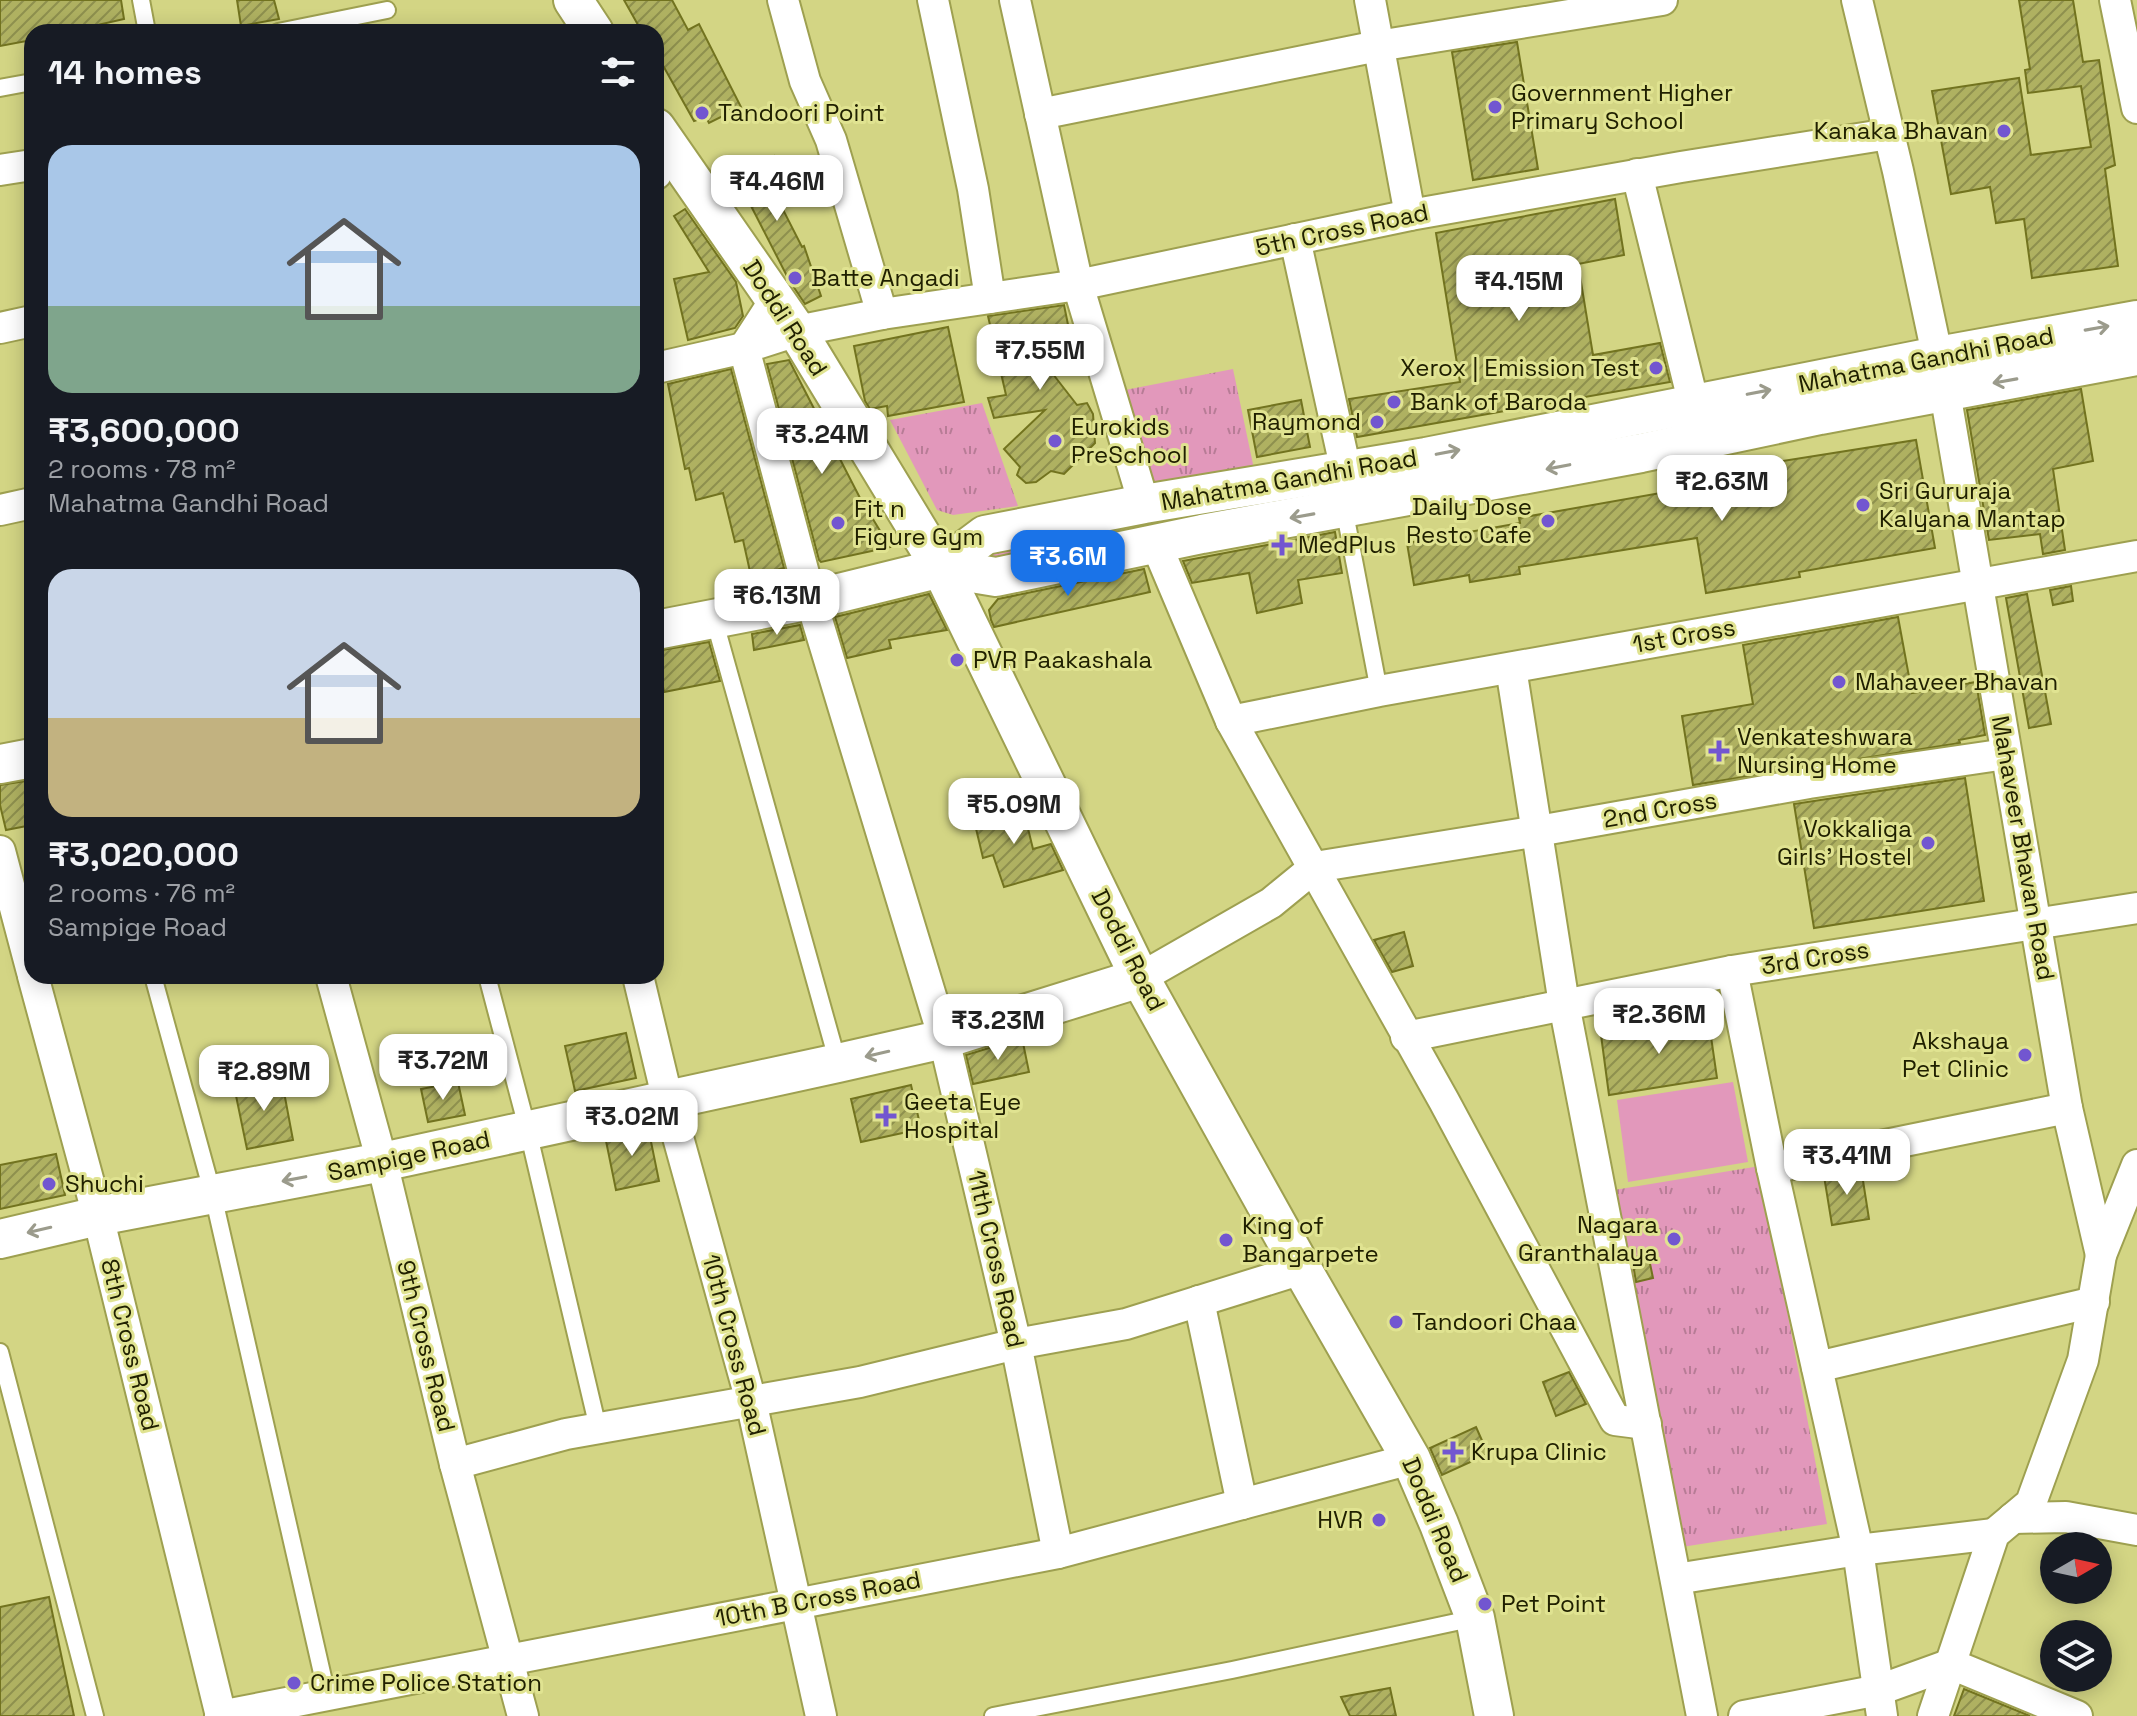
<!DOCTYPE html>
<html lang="en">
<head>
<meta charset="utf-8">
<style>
  :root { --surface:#171b24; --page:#20242c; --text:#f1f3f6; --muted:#9ea1a6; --accent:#1a73e8 }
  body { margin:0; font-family:"Space Grotesk",sans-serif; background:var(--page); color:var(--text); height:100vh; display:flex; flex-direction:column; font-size:30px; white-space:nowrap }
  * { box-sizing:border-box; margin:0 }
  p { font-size:26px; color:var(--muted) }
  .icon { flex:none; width:44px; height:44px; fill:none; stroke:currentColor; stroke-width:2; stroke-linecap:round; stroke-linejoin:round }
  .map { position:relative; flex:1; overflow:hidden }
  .panel { position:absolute; left:24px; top:24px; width:640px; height:960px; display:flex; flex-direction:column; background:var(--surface); border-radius:24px; box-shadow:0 4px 20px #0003 }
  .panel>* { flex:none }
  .needle { width:52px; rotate:81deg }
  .tools { position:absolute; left:2040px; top:1532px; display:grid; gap:16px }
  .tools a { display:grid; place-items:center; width:72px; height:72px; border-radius:50%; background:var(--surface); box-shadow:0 4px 20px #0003; font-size:40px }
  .price { position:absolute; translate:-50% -68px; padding:0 18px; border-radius:16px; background:#fff; color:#222; font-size:26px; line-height:52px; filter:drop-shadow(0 2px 4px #0008) }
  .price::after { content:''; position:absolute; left:50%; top:48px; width:24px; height:18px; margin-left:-12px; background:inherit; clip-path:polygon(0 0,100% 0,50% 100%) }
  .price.on { background:var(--accent); color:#fff }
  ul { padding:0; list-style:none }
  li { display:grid; align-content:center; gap:16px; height:424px; padding:0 24px }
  li span { display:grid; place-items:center; height:248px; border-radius:24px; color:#555 }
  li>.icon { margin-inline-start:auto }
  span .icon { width:144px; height:144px; fill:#fffc; stroke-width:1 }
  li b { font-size:34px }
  h2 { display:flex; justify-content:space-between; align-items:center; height:96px; padding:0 24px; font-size:34px }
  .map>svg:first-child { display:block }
</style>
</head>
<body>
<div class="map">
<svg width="2137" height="1716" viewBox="0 0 2137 1716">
  <defs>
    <pattern id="grass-tufts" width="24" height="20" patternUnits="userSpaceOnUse" patternTransform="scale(2)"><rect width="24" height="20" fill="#e298bb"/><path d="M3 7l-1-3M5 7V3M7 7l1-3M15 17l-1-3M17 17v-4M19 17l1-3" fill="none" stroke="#b77c96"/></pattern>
    <pattern id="building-hatch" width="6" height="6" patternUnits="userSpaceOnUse" patternTransform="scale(2)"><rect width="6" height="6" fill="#afb161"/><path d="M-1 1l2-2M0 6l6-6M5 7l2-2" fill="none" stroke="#8e904e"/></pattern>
  </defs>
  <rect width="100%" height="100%" fill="#d3d584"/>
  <g fill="url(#grass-tufts)">
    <path d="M1233,369l21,100 -101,17 -28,-96z"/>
    <path d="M982,403l36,103 -65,9 -16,-5 -47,-90z"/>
    <path d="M1134,520l3,16 -149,30 -4,-14z"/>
    <path d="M1760,1166l67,358 -145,23 -68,-357z"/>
  </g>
  <path fill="#e298bb" d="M1733,1082l15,80 -120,20 -11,-82z"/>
  <g fill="url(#building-hatch)" stroke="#72731f" stroke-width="2">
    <path d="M0,0h121l3,19 -57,13h-35v8l-32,6z"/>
    <path d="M237,0h37l5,19 -38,7z"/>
    <path d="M624,0h48l16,30 11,-6 42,83 -32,16 -3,-6 -12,4 -38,-68v-21h-14z"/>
    <path d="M2019,0h54l10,62 16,-2 16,105 -10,4 13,97 -86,12 -8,-59 -28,4 -6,-36 -39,7 -19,-103 87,-13 12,77 60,-8 -10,-61 -53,7 -3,-23 5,-1z"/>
    <path d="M1517,42l21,127 -65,11 -21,-128z"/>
    <path d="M774,156l11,33 -11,3 28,55 2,-1 17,50 -16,8 -16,-24 -58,-113z"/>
    <path d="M1615,199l9,56 -46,9 15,91 67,-12 10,39 -313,55 -8,-38 111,-17 -24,-149z"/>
    <path d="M685,209l51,73 7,34 -8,12 -47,12 -14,-61 35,-7 -35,-56z"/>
    <path d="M1064,305l12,59 -27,5 28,36 10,-2 6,11 2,29 -31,31 -13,-3 -15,11 -10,1 -9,-8 3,-8 -16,-18 41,-39 -51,8 -6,-20 18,-3 -18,-79z"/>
    <path d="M948,327l16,75 -76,14 -1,-10 -17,3 -5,-8 -11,-55z"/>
    <path d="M789,360l71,138 30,49 -69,15 -2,-2 -52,-196z"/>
    <path d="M731,369l53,199 -33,8 -8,-36 -8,2 -12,-49 -27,7 -7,-32 -4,1 -17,-85z"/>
    <path d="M2081,389l12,72 -40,8 12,81 -22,4 -3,-20 -51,6 -22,-130z"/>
    <path d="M1301,400l9,47 -53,10 -9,-47z"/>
    <path d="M1916,440l19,108 -136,24 1,5 -94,16 -9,-55 -178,29 1,7 -50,8 -1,-7 -55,10 -7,-42 113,-20 -1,-5 170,-30 -2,-12z"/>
    <path d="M1335,532l7,41 -44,7 4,23 -45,10 -8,-40 -57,10 -9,-22z"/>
    <path d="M1144,569l6,23 -156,35 -3,-7 -2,-10 9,-11z"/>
    <path d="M2071,586l2,15 -20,4 -3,-15z"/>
    <path d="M929,594l18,36 -58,10 2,8 -44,10 -12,-41z"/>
    <path d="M2027,594l24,130 -22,4 -23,-130z"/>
    <path d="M1898,617l14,76 64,-11 9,53 -26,5 1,3 -267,42 -11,-69 71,-12 -10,-59z"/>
    <path d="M800,625l4,15 -50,10 -2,-16z"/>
    <path d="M709,642l11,39 -56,11 -8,-41z"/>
    <path d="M1965,778l19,123 -170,27 -20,-124z"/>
    <path d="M32,780v45l-26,5 -6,-25v-20z"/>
    <path d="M1022,804l11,45 18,-5 12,26 -59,17 -11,-32 -10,3 -10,-42z"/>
    <path d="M1404,932l9,34 -21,6 -18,-32z"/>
    <path d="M1708,1016l9,62 -108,17 -8,-60z"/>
    <path d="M626,1033l10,45 -61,13 -10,-45z"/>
    <path d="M1022,1038l7,34 -56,12 -7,-29z"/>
    <path d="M281,1076l12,64 -46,9 -13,-63z"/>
    <path d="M458,1082l7,33 -37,7 -7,-33z"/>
    <path d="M911,1085l10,44 -60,13 -10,-43z"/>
    <path d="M648,1127l11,54 -43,9 -11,-54z"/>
    <path d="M56,1154l9,41 -65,14v-44z"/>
    <path d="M1861,1168l8,51 -37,6 -8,-49z"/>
    <path d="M1648,1254l5,24 -17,4 -4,-24z"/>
    <path d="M1569,1372l17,32 -30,12 -13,-34z"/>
    <path d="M1476,1427l12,27 -46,21 -12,-27z"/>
    <path d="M49,1597l25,119h-74v-109z"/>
    <path d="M1390,1688l6,28h-46l-9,-19z"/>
    <path d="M1964,1689l66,27h-76z"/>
  </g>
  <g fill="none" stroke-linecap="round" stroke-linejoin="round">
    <defs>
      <g id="service">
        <path d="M141,0l6,32"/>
        <path d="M278,32l109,-22"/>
        <path d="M0,88l32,-6"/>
        <path d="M1344,508l35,183"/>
        <path d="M714,619l124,444"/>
        <path d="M153,976l60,219 114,500"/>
        <path d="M487,976l41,155 70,297"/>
        <path d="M0,1352l95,364"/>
        <path d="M993,1716l239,-46 243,-52"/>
      </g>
      <g id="minor">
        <path d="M783,0l22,81 26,59 51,174"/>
        <path d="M933,0l40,189 17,109"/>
        <path d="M1015,0l63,285 66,219"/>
        <path d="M1370,0l40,215"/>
        <path d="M1857,0l41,171 47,221 122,716 34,147"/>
        <path d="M2115,0l22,108"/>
        <path d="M1040,114l338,-68 284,-46"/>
        <path d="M0,170l32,-5"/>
        <path d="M656,174l10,-30"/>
        <path d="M1637,174l57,231"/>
        <path d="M1295,239l51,232"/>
        <path d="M775,300l-31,48 67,252 133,439 72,305 42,209"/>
        <path d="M0,328l32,-7"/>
        <path d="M656,368l88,-20 53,-17 85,-17 196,-29 332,-70 271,-48 208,-33"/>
        <path d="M0,510l32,-7"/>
        <path d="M1156,544l75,177 213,380 171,319 31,4"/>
        <path d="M1511,668l53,336 138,712"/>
        <path d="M1231,721l148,-30 758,-135"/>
        <path d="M0,851l32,121"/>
        <path d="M1732,971l40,197 86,382 24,166"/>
        <path d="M33,976l65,240 123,500"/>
        <path d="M331,976l51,186 73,302 68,252"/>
        <path d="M638,976l30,125 83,300 70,315"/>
        <path d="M1140,978l131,-75 44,-36 223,-36 271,-48 197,-29"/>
        <path d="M1406,1037l326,-66 405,-63"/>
        <path d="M1772,1168l295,-60"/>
        <path d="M1199,1301l43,203"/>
        <path d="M1817,1367l277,-65"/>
        <path d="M455,1464l111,-30 294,-52 156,-38 110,-20 176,-55"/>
        <path d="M2013,1518l53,-1 71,13"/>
        <path d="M1676,1579l182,-29 136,-16"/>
        <path d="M1951,1664l126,52"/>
        <path d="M220,1716l838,-163 353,-94"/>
        <path d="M1744,1716l135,-26 72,-26"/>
        <path d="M1933,1716l61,-182 37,-31 52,-143 18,-105 36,-90"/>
      </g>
      <g id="tertiary">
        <path d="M573,0l21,32"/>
        <path d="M656,128l141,203 144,237 199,410 162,291 109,190 28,65 36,94 19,98"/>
        <path d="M941,568l55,9 206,-43 439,-81 179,-38 317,-59"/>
        <path d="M656,630l155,-30 130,-32 44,-33 159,-31 282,-47 512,-101 199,-36"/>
        <path d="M0,764l32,-6"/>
        <path d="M0,1239l98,-23 284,-54 456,-99 106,-24 196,-61"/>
      </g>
    </defs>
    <use href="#service" stroke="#9ea050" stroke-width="20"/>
    <use href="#minor" stroke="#9ea050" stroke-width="34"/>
    <use href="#tertiary" stroke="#9ea050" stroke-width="42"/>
    <use href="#service" stroke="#fff" stroke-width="16"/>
    <use href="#minor" stroke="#fff" stroke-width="30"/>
    <use href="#tertiary" stroke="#fff" stroke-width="38"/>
  </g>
  <defs><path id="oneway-shaft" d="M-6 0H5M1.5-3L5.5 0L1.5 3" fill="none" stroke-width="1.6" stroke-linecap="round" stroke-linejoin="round" transform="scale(2)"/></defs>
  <g stroke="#9b9b8c">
    <use href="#oneway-shaft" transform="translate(2097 328) rotate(-10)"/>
    <use href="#oneway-shaft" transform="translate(2005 381) rotate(170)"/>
    <use href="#oneway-shaft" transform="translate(1759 392) rotate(-11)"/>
    <use href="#oneway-shaft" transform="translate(1448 452) rotate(-11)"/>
    <use href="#oneway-shaft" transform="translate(1558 467) rotate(169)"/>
    <use href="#oneway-shaft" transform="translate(1302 516) rotate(170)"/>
    <use href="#oneway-shaft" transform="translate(877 1054) rotate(167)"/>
    <use href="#oneway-shaft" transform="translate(294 1179) rotate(169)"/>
    <use href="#oneway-shaft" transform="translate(39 1230) rotate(167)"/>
  </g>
  <g fill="#7256d0" stroke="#e0e391" stroke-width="3">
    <circle cx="1495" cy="107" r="8"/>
    <circle cx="702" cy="113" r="8"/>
    <circle cx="2004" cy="131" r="8"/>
    <circle cx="795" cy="278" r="8"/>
    <circle cx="1656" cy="368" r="8"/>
    <circle cx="1394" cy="402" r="8"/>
    <circle cx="1377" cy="422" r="8"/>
    <circle cx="1055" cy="441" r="8"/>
    <circle cx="1863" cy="505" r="8"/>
    <circle cx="1548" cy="521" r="8"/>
    <circle cx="838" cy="523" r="8"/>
    <path d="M1278 533h8v8h8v8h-8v8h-8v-8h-8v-8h8z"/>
    <circle cx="957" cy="660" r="8"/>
    <circle cx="1839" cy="682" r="8"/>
    <path d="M1715 739h8v8h8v8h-8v8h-8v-8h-8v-8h8z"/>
    <circle cx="1928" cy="843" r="8"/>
    <circle cx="2025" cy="1055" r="8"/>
    <path d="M882 1104h8v8h8v8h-8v8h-8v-8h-8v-8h8z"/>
    <circle cx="49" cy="1184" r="8"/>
    <circle cx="1674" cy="1239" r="8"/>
    <circle cx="1226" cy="1240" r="8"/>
    <circle cx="1396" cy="1322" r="8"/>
    <path d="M1449 1440h8v8h8v8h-8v8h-8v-8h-8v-8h8z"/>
    <circle cx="1379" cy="1520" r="8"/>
    <circle cx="1485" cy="1604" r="8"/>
    <circle cx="294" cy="1683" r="8"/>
  </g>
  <g text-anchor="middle" stroke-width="6" stroke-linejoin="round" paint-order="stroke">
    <g font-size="24" fill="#202000" stroke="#e0e391" text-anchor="start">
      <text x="1511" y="101">Government Higher<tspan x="1511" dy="28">Primary School</tspan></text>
      <text x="718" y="121">Tandoori Point</text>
      <text x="1988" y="139" text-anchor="end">Kanaka Bhavan</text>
      <text x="811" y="286">Batte Angadi</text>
      <text x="1640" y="376" text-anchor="end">Xerox | Emission Test</text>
      <text x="1410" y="410">Bank of Baroda</text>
      <text x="1361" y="430" text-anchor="end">Raymond</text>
      <text x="1071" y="435">Eurokids<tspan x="1071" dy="28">PreSchool</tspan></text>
      <text x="1879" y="499">Sri Gururaja<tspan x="1879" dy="28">Kalyana Mantap</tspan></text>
      <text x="1532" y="515" text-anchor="end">Daily Dose<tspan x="1532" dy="28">Resto Cafe</tspan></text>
      <text x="854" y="517">Fit n<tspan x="854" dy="28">Figure Gym</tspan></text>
      <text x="1298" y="553">MedPlus</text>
      <text x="973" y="668">PVR Paakashala</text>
      <text x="1855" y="690">Mahaveer Bhavan</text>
      <text x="1737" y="745">Venkateshwara<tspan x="1737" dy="28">Nursing Home</tspan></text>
      <text x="1912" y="837" text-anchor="end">Vokkaliga<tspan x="1912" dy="28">Girls' Hostel</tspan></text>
      <text x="2009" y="1049" text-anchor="end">Akshaya<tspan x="2009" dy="28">Pet Clinic</tspan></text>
      <text x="904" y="1110">Geeta Eye<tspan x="904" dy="28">Hospital</tspan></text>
      <text x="65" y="1192">Shuchi</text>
      <text x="1658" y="1233" text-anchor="end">Nagara<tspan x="1658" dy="28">Granthalaya</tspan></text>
      <text x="1242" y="1234">King of<tspan x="1242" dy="28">Bangarpete</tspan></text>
      <text x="1412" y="1330">Tandoori Chaa</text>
      <text x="1471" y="1460">Krupa Clinic</text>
      <text x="1363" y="1528" text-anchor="end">HVR</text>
      <text x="1501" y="1612">Pet Point</text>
      <text x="310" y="1691">Crime Police Station</text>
    </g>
    <g font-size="24" fill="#202000" stroke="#e0e391">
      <text transform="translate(1342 230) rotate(-12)" y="8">5th Cross Road</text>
      <text transform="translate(785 318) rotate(57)" y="8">Doddi Road</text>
      <text transform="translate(1926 360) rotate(-11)" y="8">Mahatma Gandhi Road</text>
      <text transform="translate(1289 480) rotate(-10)" y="8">Mahatma Gandhi Road</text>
      <text transform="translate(1684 636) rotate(-10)" y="8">1st Cross</text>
      <text transform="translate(1660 810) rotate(-10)" y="8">2nd Cross</text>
      <text transform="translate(2023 848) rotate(80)" y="8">Mahaveer Bhavan Road</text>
      <text transform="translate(1128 950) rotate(63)" y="8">Doddi Road</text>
      <text transform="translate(1815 958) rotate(-9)" y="8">3rd Cross</text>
      <text transform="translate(409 1156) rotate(-12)" y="8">Sampige Road</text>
      <text transform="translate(996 1259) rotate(77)" y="8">11th Cross Road</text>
      <text transform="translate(130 1345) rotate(76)" y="8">8th Cross Road</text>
      <text transform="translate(734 1345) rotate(75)" y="8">10th Cross Road</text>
      <text transform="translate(426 1346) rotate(76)" y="8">9th Cross Road</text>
      <text transform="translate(1435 1520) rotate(67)" y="8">Doddi Road</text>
      <text transform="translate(818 1599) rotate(-11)" y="8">10th B Cross Road</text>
    </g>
  </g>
</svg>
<div class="tools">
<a><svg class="needle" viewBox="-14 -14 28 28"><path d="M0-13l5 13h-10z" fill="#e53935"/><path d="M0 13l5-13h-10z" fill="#9ea1a6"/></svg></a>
<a><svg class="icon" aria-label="layers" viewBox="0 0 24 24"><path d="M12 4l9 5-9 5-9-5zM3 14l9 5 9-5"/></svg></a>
</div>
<b class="price" style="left:777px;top:223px">₹4.46M</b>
<b class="price" style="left:1519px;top:323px">₹4.15M</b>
<b class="price" style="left:1040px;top:392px">₹7.55M</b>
<b class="price" style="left:822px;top:476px">₹3.24M</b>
<b class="price" style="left:1722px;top:523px">₹2.63M</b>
<b class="price on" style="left:1068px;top:598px">₹3.6M</b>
<b class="price" style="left:777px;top:637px">₹6.13M</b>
<b class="price" style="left:1014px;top:846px">₹5.09M</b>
<b class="price" style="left:1659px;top:1056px">₹2.36M</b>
<b class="price" style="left:998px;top:1062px">₹3.23M</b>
<b class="price" style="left:443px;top:1102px">₹3.72M</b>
<b class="price" style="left:264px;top:1113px">₹2.89M</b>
<b class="price" style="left:632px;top:1158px">₹3.02M</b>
<b class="price" style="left:1847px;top:1197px">₹3.41M</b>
<section class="panel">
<h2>14 homes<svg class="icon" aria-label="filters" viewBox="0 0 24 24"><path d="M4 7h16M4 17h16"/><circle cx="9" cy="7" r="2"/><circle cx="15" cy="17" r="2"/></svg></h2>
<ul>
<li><span style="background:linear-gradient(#a9c7e8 65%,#7fa58c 0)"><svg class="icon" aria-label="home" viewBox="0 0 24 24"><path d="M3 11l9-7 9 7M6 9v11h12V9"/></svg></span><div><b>₹3,600,000</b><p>2 rooms · 78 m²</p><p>Mahatma Gandhi Road</p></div></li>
<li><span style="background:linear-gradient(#c9d6e8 60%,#c2b280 0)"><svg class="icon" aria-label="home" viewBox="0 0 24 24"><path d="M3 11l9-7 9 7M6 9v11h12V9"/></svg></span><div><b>₹3,020,000</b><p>2 rooms · 76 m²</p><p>Sampige Road</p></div></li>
</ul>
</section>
</div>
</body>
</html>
